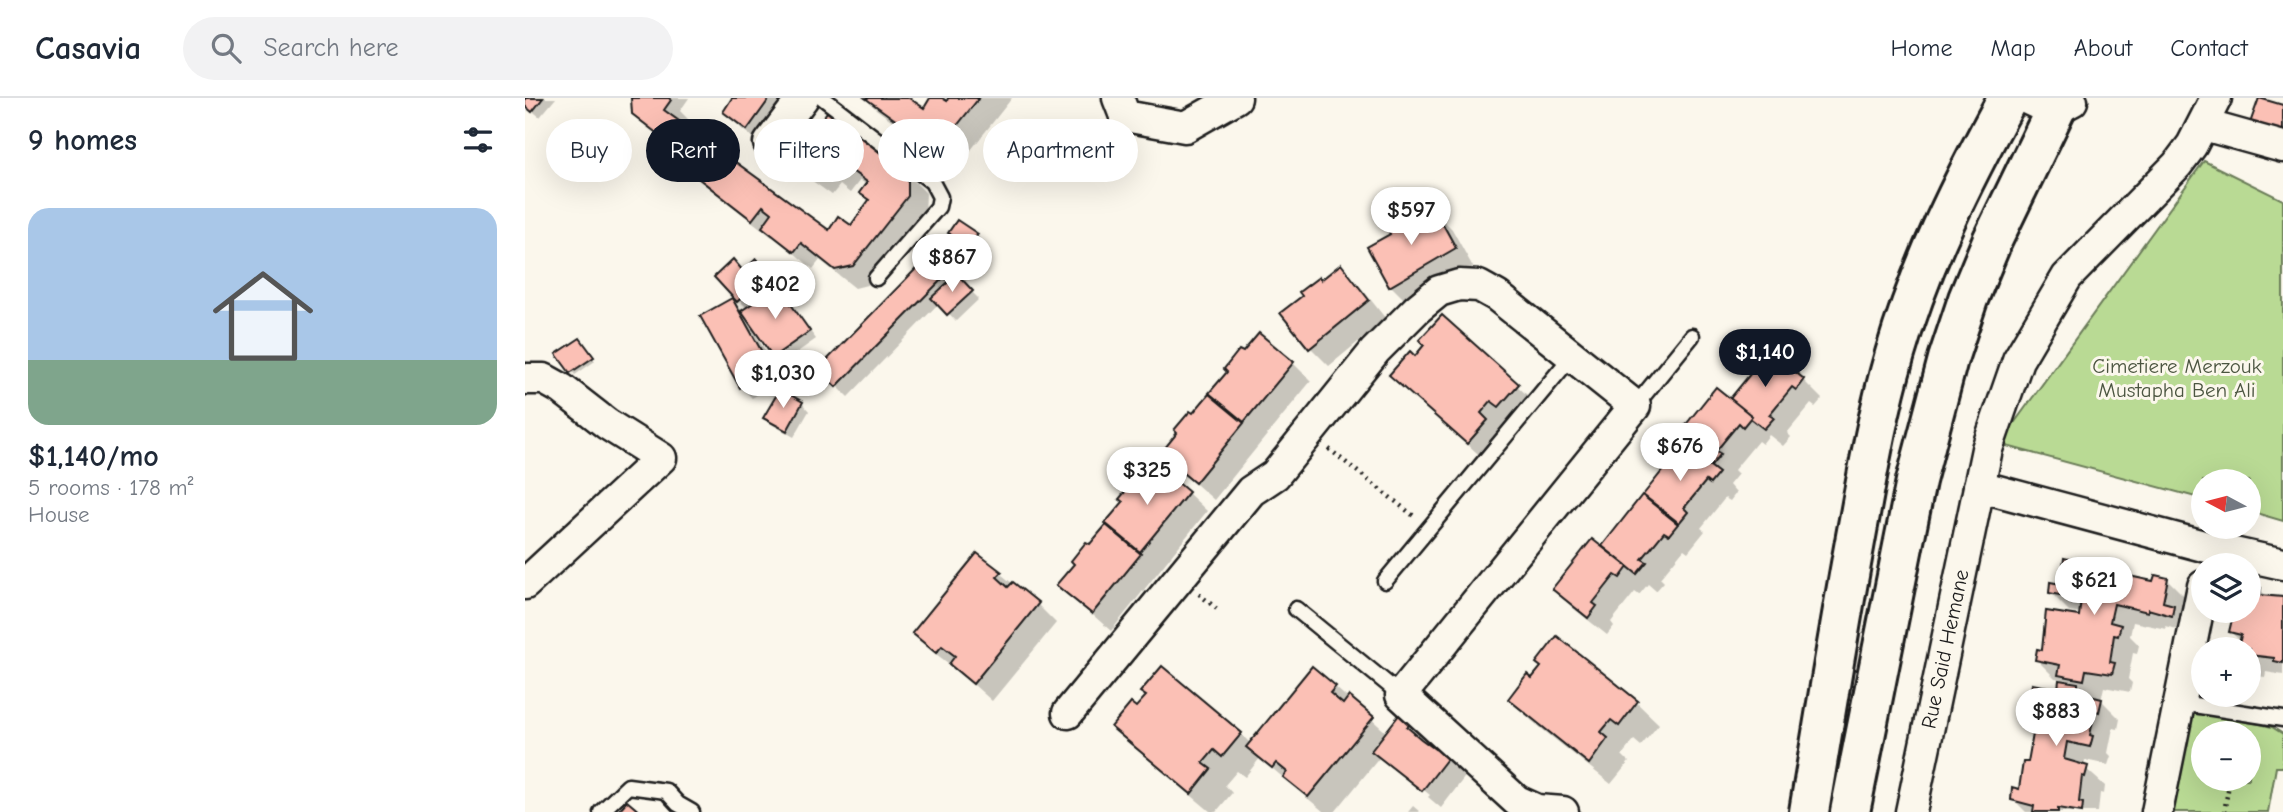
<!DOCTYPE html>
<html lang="en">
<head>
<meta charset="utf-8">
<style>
  :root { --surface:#fff; --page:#f2f2f3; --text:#1f2937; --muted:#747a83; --line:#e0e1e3; --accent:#111827 }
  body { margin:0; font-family:"Comic Neue",sans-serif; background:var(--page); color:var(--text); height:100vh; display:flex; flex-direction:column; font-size:26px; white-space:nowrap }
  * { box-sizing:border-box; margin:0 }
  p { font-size:23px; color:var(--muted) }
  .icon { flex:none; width:38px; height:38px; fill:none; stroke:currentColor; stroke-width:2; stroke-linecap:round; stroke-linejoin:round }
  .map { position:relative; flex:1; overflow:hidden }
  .details { display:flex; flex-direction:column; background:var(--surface); width:525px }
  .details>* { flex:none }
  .top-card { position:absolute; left:21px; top:21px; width:665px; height:63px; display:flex; gap:14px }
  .needle { width:46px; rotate:277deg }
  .fabs { position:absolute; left:1666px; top:371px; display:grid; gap:14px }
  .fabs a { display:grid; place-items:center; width:70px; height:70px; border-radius:50%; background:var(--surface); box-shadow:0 7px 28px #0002; font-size:35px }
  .price { position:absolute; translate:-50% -60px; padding:0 16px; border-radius:24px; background:#fff; color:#222; font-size:23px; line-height:46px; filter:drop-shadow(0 2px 4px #0008) }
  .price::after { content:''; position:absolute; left:50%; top:42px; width:21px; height:16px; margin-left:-10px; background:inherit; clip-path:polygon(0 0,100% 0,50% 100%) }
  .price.current { background:var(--accent); color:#fff }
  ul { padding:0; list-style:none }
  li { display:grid; align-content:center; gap:14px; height:371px; padding:0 28px }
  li+li { border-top:2px solid var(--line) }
  li span { display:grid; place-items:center; height:217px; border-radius:21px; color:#555 }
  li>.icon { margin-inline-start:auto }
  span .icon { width:126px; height:126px; fill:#fffc; stroke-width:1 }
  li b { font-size:30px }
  h2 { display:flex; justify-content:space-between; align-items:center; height:84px; padding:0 28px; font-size:30px }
  .tag { padding:0 24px; border-radius:32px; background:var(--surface); box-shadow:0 7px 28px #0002; font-size:24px; line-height:63px }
  .tag.current { background:var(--accent); color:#fff }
  header { display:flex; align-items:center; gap:42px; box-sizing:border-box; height:98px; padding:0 35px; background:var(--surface); border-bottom:2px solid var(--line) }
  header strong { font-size:33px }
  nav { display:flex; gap:38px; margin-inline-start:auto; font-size:24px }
  .search { width:490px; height:63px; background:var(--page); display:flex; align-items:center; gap:18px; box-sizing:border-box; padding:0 24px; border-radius:38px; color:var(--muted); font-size:26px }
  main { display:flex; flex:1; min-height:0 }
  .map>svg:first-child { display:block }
</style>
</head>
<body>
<header>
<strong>Casavia</strong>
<div class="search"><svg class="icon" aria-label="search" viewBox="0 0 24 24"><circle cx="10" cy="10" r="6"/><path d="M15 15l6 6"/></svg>Search here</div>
<nav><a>Home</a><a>Map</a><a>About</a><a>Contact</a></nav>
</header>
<main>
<section class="details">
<h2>9 homes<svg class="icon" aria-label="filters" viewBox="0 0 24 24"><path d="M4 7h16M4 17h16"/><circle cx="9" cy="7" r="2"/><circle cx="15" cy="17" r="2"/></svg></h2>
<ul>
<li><span style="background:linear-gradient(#a9c7e8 70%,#7fa58c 0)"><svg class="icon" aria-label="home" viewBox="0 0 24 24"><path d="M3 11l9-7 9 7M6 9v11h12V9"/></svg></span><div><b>$1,140/mo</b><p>5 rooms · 178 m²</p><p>House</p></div></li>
</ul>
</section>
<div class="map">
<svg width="1758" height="714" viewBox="0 0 1758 714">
  <rect width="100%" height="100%" fill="#fbf7ec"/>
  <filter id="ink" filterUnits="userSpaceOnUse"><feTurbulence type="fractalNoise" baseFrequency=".0143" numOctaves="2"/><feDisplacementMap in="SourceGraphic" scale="14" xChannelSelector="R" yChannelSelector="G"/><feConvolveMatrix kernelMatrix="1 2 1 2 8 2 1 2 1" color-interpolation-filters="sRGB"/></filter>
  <g filter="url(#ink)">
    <g fill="#b9da94" stroke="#6a7b58" stroke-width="2" fill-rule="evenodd">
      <path d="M1679,63l79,39v321l-34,-10v-30h-46v18l-204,-55z"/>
      <path d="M1658,613l77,13 12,3 11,7v33h-7l-8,45h-95l15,-84zM1678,635h46v46h-46z"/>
    </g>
    <g fill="#0003">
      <path d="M0,0h31l-16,19 -15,-12z"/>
      <path d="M108,0h56l-9,13 9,9 -5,7 145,105 22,-4 19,-26 -9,-9 6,-8 -7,-5 -10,13 -10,-8 -8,10 -21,-15 -18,-18 34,-47 80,59 19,19 -1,21 -54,70 -16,4 -35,-28 -7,9 -40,-34 -1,2 -89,-69 -19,-19 4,-5 -35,-31z"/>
      <path d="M210,0h56l-25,49 -23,-17 -18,-18z"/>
      <path d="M340,0h46l-1,3 14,9 8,-12h7l8,5 3,-5h62l-49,62h-17l-70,-51z"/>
      <path d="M909,113l18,18 21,38 -64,37 -18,-18 21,-63z"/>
      <path d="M427,136l24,1 4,4 -7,10z"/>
      <path d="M425,139l29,29 -16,17 16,16 -23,22 -17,-18 -91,94 -28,-28z"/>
      <path d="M231,164l18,18 -28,27 -30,-30 28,-4z"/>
      <path d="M816,169l18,18 27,34 -57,47 -19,-19 -6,-51z"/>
      <path d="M253,190l38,51 -34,24 -26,-33 -2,1 28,50 -30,17 -11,-11 -9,-87 12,12z"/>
      <path d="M917,220l95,86 -19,20 -7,-6 -13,14 7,7 -19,22 -76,-68 5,-35 12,-13z"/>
      <path d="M58,245l12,18 -20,14 -16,-20z"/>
      <path d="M1244,255l34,27 19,19 -7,8 -4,-3 -24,29 4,4 -8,9 -14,-11 -7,9 -4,-3 -24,29 4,4 -9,11 7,8 -6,8 -5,-3 -24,30 4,3 -17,21 -4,-3 -24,29 4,4 -8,9 -8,-7 -9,11 -4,-3 -24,30 3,4 -7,9 -34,-27 -18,-19 47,-40 84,-104 44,-44z"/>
      <path d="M768,265l18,18 -97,119 -52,-46 67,-82z"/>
      <path d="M277,305l7,8 -15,26 -21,-12 -8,-8z"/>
      <path d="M663,395l19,18 -96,120 -52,-46 50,-61z"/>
      <path d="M453,457l59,49 19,19 -64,78 -36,-32 -24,-18 -18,-18z"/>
      <path d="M1551,465l5,5 74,15 12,-4 19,19 4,35 -25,-7 1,3 -33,-7 -3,14 9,9 -2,9 -4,-1 -5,26 4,4 -2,9 -26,-5 -3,13 19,19 -2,10 -5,-1 -5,25 3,3 -3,9 -23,-5 -1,7 21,19 -1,8 -4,-1 -2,19h-72l-13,-13 8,-8 8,-27 7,-38 -5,-5 4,-22 -3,-4 27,-4 2,-12 -6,-1 -18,-18 43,-42 1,-5 -12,-2 -18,-18 11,-7z"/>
      <path d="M1725,491l10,1 8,7 15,2v76l-17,-3 -1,5 -9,-1 -7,-8v-19h-9l1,-7 -10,-10 14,-21h4z"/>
      <path d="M1032,541l80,64 22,21 -18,22 -7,-6 -12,15 7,7 -18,22 -79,-63 -22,-22 23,-18 10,-14z"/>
      <path d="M810,589l52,46 22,-8 18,18 -1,2 9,7 3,-4 29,26 -26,34 -13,-11 2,-2 -39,-31v4l-11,-11 -45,55h-11l-64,-54 -15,19 -8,-6 -12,14 7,8 -16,19h-5l-75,-63 -22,-22 23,-17 104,24 10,10z"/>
      <path d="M888,708l7,6h-12z"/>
    </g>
    <g fill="#fbc0b5" stroke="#1c1c1c" stroke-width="2">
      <path d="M0,0h18l-11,14 -7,-6z"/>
      <path d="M106,0h38l2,2 -7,10 165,120 9,-14 13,9 18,-25 -10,-7 8,-11 -26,-19 -10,13 -11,-8 -8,10 -21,-16 36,-50 81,61v23l-55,70 -18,4 -34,-27 -7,9 -32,-25 10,-14 -9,-7 -11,14 -90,-70 6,-8 -36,-28z"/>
      <path d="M207,0h38l-23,32 -24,-18z"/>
      <path d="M340,0h44l15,10 6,-10h12l5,3 1,-3h31l-35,44h-18z"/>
      <path d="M1734,0l24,7v41l-34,-20z"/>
      <path d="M909,110l22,40 -67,39 -22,-40 23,-13 -2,-4 22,-12 2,3z"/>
      <path d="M432,122l21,14 -9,13 -21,-14z"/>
      <path d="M425,136l20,20 -24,25 -2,-2 -108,110 -18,-18z"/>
      <path d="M208,161l10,12 13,-12 12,13 -31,30 -23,-25z"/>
      <path d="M816,166l28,36 -60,49 -29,-36 22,-17 -3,-4 20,-15 2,3z"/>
      <path d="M432,176l16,17 -26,24 -16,-17z"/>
      <path d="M253,188l32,45 -37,26 -32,-46z"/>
      <path d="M207,200l40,72 -32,18 -40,-72z"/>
      <path d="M917,217l77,69 -20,23 -8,-6 -10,12 7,7 -21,24 -78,-69 21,-24 5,5 9,-11 -5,-5z"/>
      <path d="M734,235l35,29 -50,60 -35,-29 18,-21 -3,-3 15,-19 4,2z"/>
      <path d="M55,240l14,19 -24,16 -14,-19z"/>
      <path d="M1244,253l35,28 -8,11 -4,-3 -23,28 5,3 -10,11 -36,-28z"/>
      <path d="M1191,289l36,29 -9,11 -4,-4 -23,28 5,3 -10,12 -35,-29z"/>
      <path d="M255,291l23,13 -16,29 -24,-13z"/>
      <path d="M684,296l35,29 -49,60 -35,-29 17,-21 -3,-3 16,-19 3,2z"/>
      <path d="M1158,347l36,28 -9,11 -4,-3 -22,27 4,4 -9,11 -36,-28z"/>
      <path d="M629,364l35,30 -49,60 -35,-29 18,-21 -4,-3 16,-19 3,2z"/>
      <path d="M1117,397l36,29 -9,11 -5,-3 -22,27 5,3 -10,12 -35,-28z"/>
      <path d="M581,427l35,29 -49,60 -36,-29 18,-21 -3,-3 15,-19 4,2z"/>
      <path d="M1067,441l36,28 -8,11 -5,-3 -22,28 4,3 -9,12 -36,-29z"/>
      <path d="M452,455l25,19 -5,5 11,10 5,-5 26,21 -66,81 -24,-20 6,-8 -13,-10 -6,7 -24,-20z"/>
      <path d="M1539,460l13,3 -1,4 77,16 2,-6 13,3 -5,24 11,3 -2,11 -24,-7v3l-34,-8 -4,18 11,3 -3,11 -4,-1 -4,27 5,1 -3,11 -26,-4 -2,10 -26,-5 2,-10 -25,-5 2,-11 5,1 4,-39 33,5 2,-17 -32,-6 1,-11 11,2z"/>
      <path d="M1724,489l12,1 -1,7 23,2v66l-9,-2v-3l-25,-3v-6h-11l3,-14 -12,-3 5,-21h15z"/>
      <path d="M1032,538l81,65 -19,25 -8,-6 -10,12 7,6 -19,26 -81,-65 19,-25 5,4 9,-11 -5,-4z"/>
      <path d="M637,568l80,67 -20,24 -8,-7 -11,13 8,6 -20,25 -80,-67 20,-24 5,4 10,-11 -6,-4z"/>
      <path d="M787,568l24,20 -6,7 13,11 6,-8 25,21 -66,80 -25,-20 4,-5 -11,-9 -4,5 -26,-21z"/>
      <path d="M1534,582l19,3v10l24,6 -3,13 -4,-1 -5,24 3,1 -3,11 -23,-5 -3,17 24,7 -3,11 -3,-1 -3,26 4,1 -1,9 -24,-4v4h-25l1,-6 -23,-6 1,-13 7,2 4,-27h5l7,-39 -6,-2 5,-25 -4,-1 2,-11 26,5z"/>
      <path d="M874,617l11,9 -3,3 14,12 14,10 3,-4 12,10 -28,36 -51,-40z"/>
      <path d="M102,703l13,11h-18l-3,-2z"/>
    </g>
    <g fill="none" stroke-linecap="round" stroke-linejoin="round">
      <defs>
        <g id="lane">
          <path d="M298,0l109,84 8,15 -2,10 -62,71"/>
          <path d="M1110,308l57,-70"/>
          <path d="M860,483l187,-225"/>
          <path d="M771,511l105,86"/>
          <path d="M1656,605l102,16"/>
          <path d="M76,714l27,-26 38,5 12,13 14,8"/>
        </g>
        <g id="street">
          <path d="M593,0l7,18 60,11 51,-29"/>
          <path d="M1500,0l28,13 19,-10"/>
          <path d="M1679,27l79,22"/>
          <path d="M244,45l34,-45"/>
          <path d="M0,281h19l18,10 45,35 54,34 -136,126"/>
          <path d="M1454,388l232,62 72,16"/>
          <path d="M543,615l183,-222 24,-16 100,-124 42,-42 22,-18 20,-6 20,1 18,10 138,110 -234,289 116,106 20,9 26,2"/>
          <path d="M1386,714l76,-363 31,-89 49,-83 110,-112 15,-20 24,-47"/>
          <path d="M1632,714l46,-226"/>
        </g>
        <g id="primary">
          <path d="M1284,714c16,-97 32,-195 50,-292 10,-55 20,-112 36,-166 26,-90 68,-174 113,-256"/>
          <path d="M1325,714l66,-331 32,-122 20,-60 24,-58 69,-143"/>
        </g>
      </defs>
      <use href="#lane" stroke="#1c1c1c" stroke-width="19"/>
      <use href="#street" stroke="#1c1c1c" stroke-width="35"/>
      <use href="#primary" stroke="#1c1c1c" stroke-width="44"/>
      <g stroke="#1c1c1c" stroke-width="4.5" stroke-dasharray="2 5" stroke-linecap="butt">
        <path d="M804,351l86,68"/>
        <path d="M674,496l19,16"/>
        <path d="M1699,714l6,-33"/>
      </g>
      <use href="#lane" stroke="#fbf7ec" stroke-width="14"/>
      <use href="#street" stroke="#fbf7ec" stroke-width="30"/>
      <use href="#primary" stroke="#fbf7ec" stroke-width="38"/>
    </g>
  </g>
  <g text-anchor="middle" stroke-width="6" stroke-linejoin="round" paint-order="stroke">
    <g font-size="21" fill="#4b5540" stroke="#fbf7ec">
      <text x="1652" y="275">Cimetiere Merzouk<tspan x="1652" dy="24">Mustapha Ben Ali</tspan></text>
    </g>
    <g font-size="21" fill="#1c1c1c" stroke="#fbf7ec">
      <text transform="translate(1420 551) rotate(-78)" y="7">Rue Said Hemane</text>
    </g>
  </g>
</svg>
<div class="fabs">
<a><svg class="needle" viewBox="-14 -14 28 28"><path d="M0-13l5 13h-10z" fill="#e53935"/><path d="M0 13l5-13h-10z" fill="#747a83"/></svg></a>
<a><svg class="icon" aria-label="layers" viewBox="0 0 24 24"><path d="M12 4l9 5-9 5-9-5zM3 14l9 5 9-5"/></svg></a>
<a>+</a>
<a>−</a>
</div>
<b class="price" style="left:886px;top:149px">$597</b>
<b class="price" style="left:427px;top:196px">$867</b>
<b class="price" style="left:250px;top:223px">$402</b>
<b class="price current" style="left:1240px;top:291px">$1,140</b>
<b class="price" style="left:258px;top:312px">$1,030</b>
<b class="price" style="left:1155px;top:385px">$676</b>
<b class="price" style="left:622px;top:409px">$325</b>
<b class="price" style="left:1569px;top:519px">$621</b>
<b class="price" style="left:1531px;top:650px">$883</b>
<div class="top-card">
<a class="tag">Buy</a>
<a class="tag current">Rent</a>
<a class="tag">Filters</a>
<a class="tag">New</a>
<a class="tag">Apartment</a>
</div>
</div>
</main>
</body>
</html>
